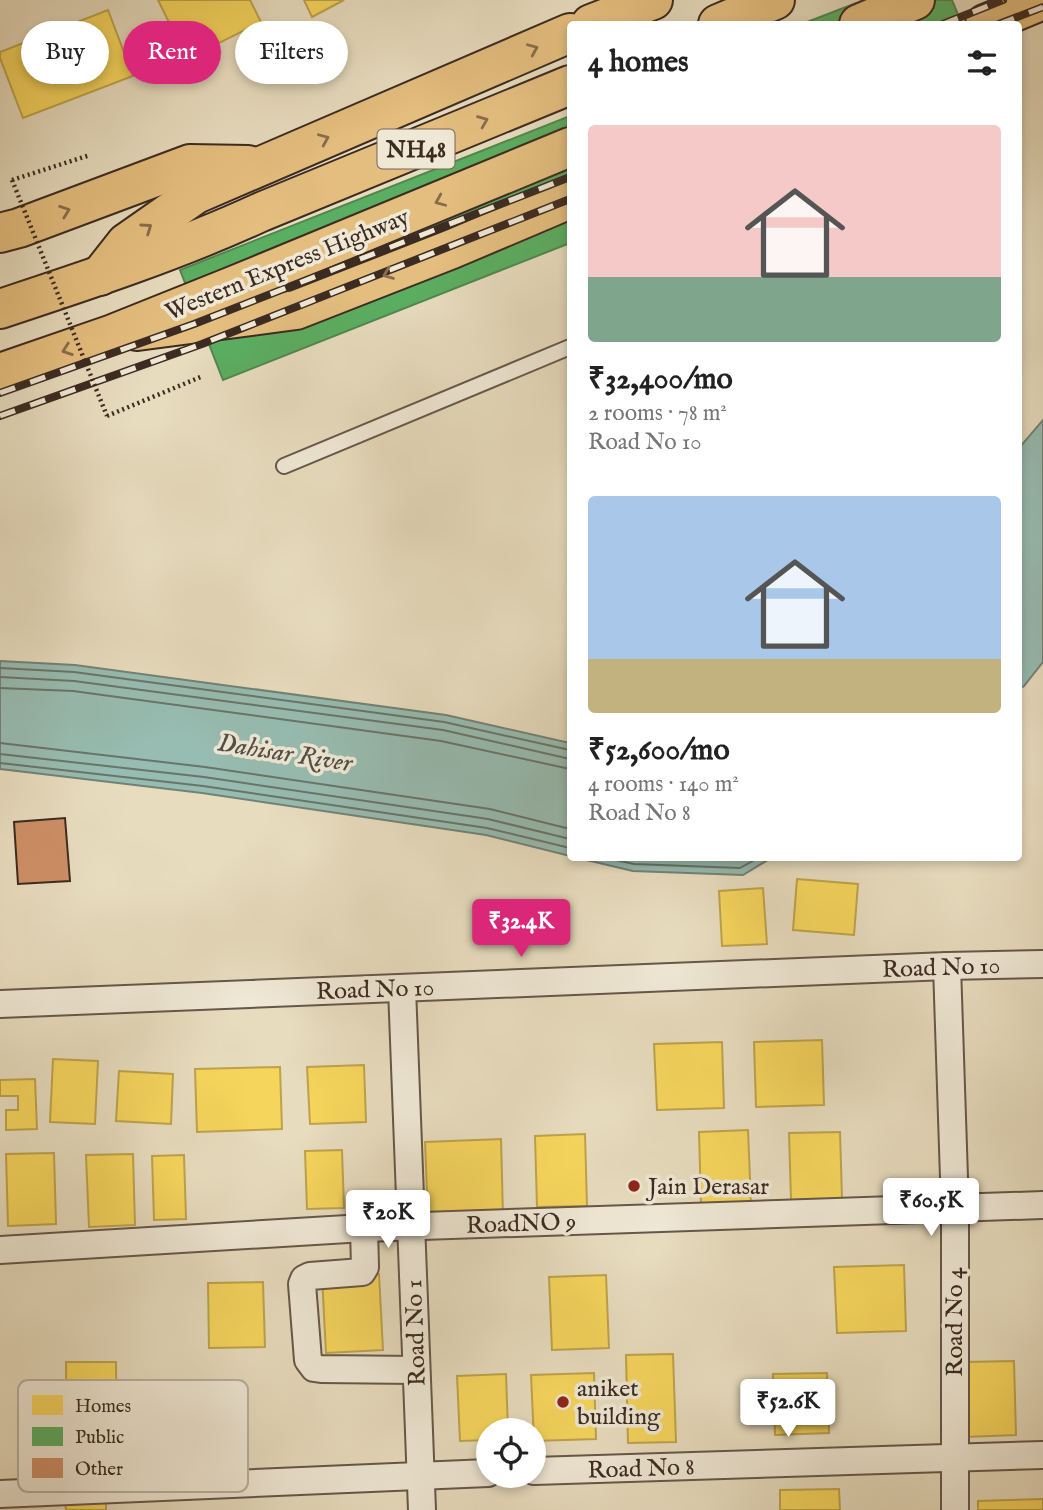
<!DOCTYPE html>
<html lang="en">
<head>
<meta charset="utf-8">
<style>
  :root { --surface:#fff; --page:#f2f2f2; --text:#222; --muted:#767676; --accent:#db2777 }
  body { margin:0; font-family:"IM FELL English",serif; background:var(--page); color:var(--text); height:100vh; display:flex; flex-direction:column; font-size:26px; white-space:nowrap }
  * { box-sizing:border-box; margin:0 }
  p { font-size:23px; color:var(--muted) }
  .icon { flex:none; width:38px; height:38px; fill:none; stroke:currentColor; stroke-width:2; stroke-linecap:round; stroke-linejoin:round }
  .map { position:relative; flex:1; overflow:hidden }
  .side { position:absolute; left:567px; top:21px; width:455px; height:840px; display:flex; flex-direction:column; background:var(--surface); border-radius:7px; box-shadow:0 4px 10px #0003 }
  .side>* { flex:none }
  .banner { position:absolute; left:21px; top:21px; width:441px; height:63px; display:flex; gap:14px }
  .controls { position:absolute; left:476px; top:1418px; display:grid; gap:14px }
  .controls a { display:grid; place-items:center; width:70px; height:70px; border-radius:50%; background:var(--surface); box-shadow:0 4px 10px #0003; font-size:35px }
  .price { position:absolute; translate:-50% -60px; padding:0 16px; border-radius:7px; background:#fff; color:#222; font-size:23px; line-height:46px; filter:drop-shadow(0 2px 4px #0008) }
  .price::after { content:''; position:absolute; left:50%; top:42px; width:21px; height:16px; margin-left:-10px; background:inherit; clip-path:polygon(0 0,100% 0,50% 100%) }
  .price.selected { background:var(--accent); color:#fff }
  ul { padding:0; list-style:none }
  li { display:grid; align-content:center; gap:14px; height:371px; padding:0 21px }
  li span { display:grid; place-items:center; height:217px; border-radius:7px; color:#555 }
  li>.icon { margin-inline-start:auto }
  span .icon { width:126px; height:126px; fill:#fffc; stroke-width:1 }
  li b { font-size:30px }
  h2 { display:flex; justify-content:space-between; align-items:center; height:84px; padding:0 21px; font-size:30px }
  .chip { padding:0 24px; border-radius:32px; background:var(--surface); box-shadow:0 4px 10px #0003; font-size:24px; line-height:63px }
  .chip.selected { background:var(--accent); color:#fff }
  .map>svg:first-child { display:block }
</style>
</head>
<body>
<div class="map">
<svg width="1043" height="1510" viewBox="0 0 1043 1510">
  <rect width="100%" height="100%" fill="#e7dcbe"/>
  <filter id="stains"><feTurbulence type="fractalNoise" baseFrequency=".00286" numOctaves="4"/><feColorMatrix values="0 0 0 0 .2 0 0 0 0 .09 0 0 0 0 .02 0 0 0 .5 -.17"/></filter>
  <radialGradient id="worn" r=".72"><stop offset=".6" stop-color="#630" stop-opacity="0"/><stop offset="1" stop-color="#630" stop-opacity=".3"/></radialGradient>
  <g fill="#97bcb1" stroke="#738278" stroke-width="2">
    <path d="M1043,420v242l-19,24 -5,3v-241z"/>
    <path d="M0,661l75,4 371,50 124,28v113l-84,-21 -284,-42 -202,-24z"/>
    <path d="M578,858h193l-28,17 -110,-4z"/>
  </g>
  <g fill="#f6d55c" stroke="#bea24b" stroke-width="2">
    <path d="M158,0h92l11,22 -74,37z"/>
    <path d="M304,0h40l-32,17z"/>
    <path d="M108,10l25,66 -110,42 -23,-60v-6z"/>
    <path d="M797,879l61,5 -4,51 -61,-5z"/>
    <path d="M763,888l4,56 -45,2 -3,-55z"/>
    <path d="M822,1040l2,65 -68,2 -2,-65z"/>
    <path d="M722,1042l2,66 -67,2 -3,-66z"/>
    <path d="M53,1059l45,2 -3,63 -45,-2z"/>
    <path d="M364,1065l2,57 -56,2 -3,-57z"/>
    <path d="M280,1067l2,62 -85,3 -2,-63z"/>
    <path d="M119,1071l54,3 -2,50 -55,-3z"/>
    <path d="M35,1079l2,50 -31,1v-20h12v-14h-18v-16z"/>
    <path d="M748,1130l3,73 -50,2 -2,-73z"/>
    <path d="M840,1132l2,67 -51,1 -2,-67z"/>
    <path d="M585,1134l2,72 -50,1 -2,-71z"/>
    <path d="M501,1139l2,77 -75,3 -3,-77z"/>
    <path d="M342,1150l2,58 -37,1 -2,-58z"/>
    <path d="M54,1153l2,71 -48,2 -2,-72z"/>
    <path d="M133,1154l2,71 -46,2 -3,-72z"/>
    <path d="M184,1155l2,64 -32,1 -2,-64z"/>
    <path d="M904,1265l2,66 -69,2 -3,-66z"/>
    <path d="M379,1274l4,76 -57,3 -4,-76z"/>
    <path d="M606,1275l3,73 -57,2 -3,-73z"/>
    <path d="M263,1282l2,65 -56,1 -1,-65z"/>
    <path d="M673,1354l3,88 -48,1 -2,-88z"/>
    <path d="M1014,1361l2,74 -51,2 -1,-75z"/>
    <path d="M66,1362h50l1,103 -50,1z"/>
    <path d="M594,1373l2,66 -62,2 -3,-66z"/>
    <path d="M827,1373l2,60 -54,2 -2,-61z"/>
    <path d="M506,1374l2,56h-20v10l-28,1 -3,-65z"/>
    <path d="M839,1489l1,21h-60v-20z"/>
    <path d="M1043,1499v11h-65v-9z"/>
    <path d="M106,1502v8h-40l-1,-7z"/>
  </g>
  <g fill="#5aae61" stroke="#51874e" stroke-width="2">
    <path d="M864,0h88l10,24h-160z"/>
    <path d="M570,116v127l-347,137 -43,-110z"/>
  </g>
  <g fill="none" stroke-linecap="round" stroke-linejoin="round">
    <g stroke="#6a746a" stroke-width="2">
      <path d="M0,668l74,4 370,50 126,28"/>
      <path d="M0,677l74,4 369,49 127,29"/>
      <path d="M0,688l73,3 368,50 129,28"/>
      <path d="M0,743l205,24 285,42 80,20"/>
      <path d="M0,754l204,23 284,42 82,20"/>
      <path d="M0,763l203,23 284,42 83,20"/>
      <path d="M607,858l27,6 106,4 18,-10"/>
    </g>
  </g>
  <path fill="#ce8f67" stroke="#3c2b22" stroke-width="2" d="M65,818l5,63 -52,3 -4,-62z"/>
  <g fill="none" stroke-linecap="round" stroke-linejoin="round">
    <defs>
      <path id="lane" d="M284,466l286,-119"/>
      <g id="street">
        <path d="M947,966l8,242v302"/>
        <path d="M402,988l20,522"/>
        <path d="M0,1004l947,-38 96,-2"/>
        <path d="M364,1228l1,39 -3,5 -52,4 -6,3 -2,5 6,76 6,8 7,1 95,1"/>
        <path d="M0,1250l364,-22 679,-23"/>
        <path d="M534,1471l509,-16"/>
        <path d="M0,1494l488,-21"/>
      </g>
      <g id="primary">
        <path d="M591,24l62,-24"/>
        <path d="M985,24l58,-24"/>
        <path d="M0,233l19,-5 171,-64 58,1"/>
        <path d="M100,276l26,-33 70,-49 374,-161"/>
        <path d="M137,331l159,-21 156,-61 118,-50"/>
      </g>
      <g id="highway">
        <path d="M718,24l57,-24"/>
        <path d="M859,24l56,-24"/>
        <path d="M0,309c88,-29 176,-58 261,-97l309,-127"/>
        <path d="M0,373l113,-39 120,-48 337,-139"/>
      </g>
    </defs>
    <use href="#lane" stroke="#675749" stroke-width="18"/>
    <use href="#street" stroke="#675749" stroke-width="30"/>
    <use href="#primary" stroke="#3c2b22" stroke-width="42"/>
    <use href="#highway" stroke="#3c2b22" stroke-width="42"/>
    <g stroke="#3c2b22" stroke-width="4.5" stroke-dasharray="2 3.5" stroke-linecap="butt">
      <path d="M12,180l78,-25"/>
      <path d="M107,416l96,-40"/>
    </g>
    <use href="#lane" stroke="#efe8d5" stroke-width="14"/>
    <use href="#street" stroke="#efe8d5" stroke-width="26"/>
    <use href="#primary" stroke="#e4be7f" stroke-width="38"/>
    <use href="#highway" stroke="#e4be7f" stroke-width="38"/>
    <defs>
      <g id="rail">
        <path d="M943,24l60,-24"/>
        <path d="M999,24l44,-17"/>
        <path d="M0,393l194,-69 376,-147"/>
        <path d="M0,416l202,-72 368,-145"/>
      </g>
    </defs>
    <use href="#rail" stroke="#3c2b22" stroke-width="8"/>
    <use href="#rail" stroke="#efe8d5" stroke-width="5" stroke-dasharray="16" stroke-linecap="butt"/>
    <path stroke="#3c2b22" stroke-width="4.5" stroke-dasharray="2 3.5" stroke-linecap="butt" d="M12,180l95,236"/>
  </g>
  <defs><path id="oneway-chevron" d="M-2-3.5L2.5 0L-2 3.5" fill="none" stroke-width="1.6" stroke-linecap="round" stroke-linejoin="round" transform="scale(1.75)"/></defs>
  <g stroke="#886d4c">
    <use href="#oneway-chevron" transform="translate(533 49) rotate(-23)"/>
    <use href="#oneway-chevron" transform="translate(483 121) rotate(-22)"/>
    <use href="#oneway-chevron" transform="translate(324 139) rotate(-23)"/>
    <use href="#oneway-chevron" transform="translate(440 201) rotate(157)"/>
    <use href="#oneway-chevron" transform="translate(65 211) rotate(-20)"/>
    <use href="#oneway-chevron" transform="translate(147 228) rotate(-35)"/>
    <use href="#oneway-chevron" transform="translate(388 274) rotate(159)"/>
    <use href="#oneway-chevron" transform="translate(67 350) rotate(161)"/>
  </g>
  <g fill="#8f2418" stroke="#efe8d5" stroke-width="2.5">
    <circle cx="634" cy="1186" r="7"/>
    <circle cx="563" cy="1402" r="7"/>
  </g>
  <g text-anchor="middle" stroke-width="7" stroke-linejoin="round" paint-order="stroke">
    <rect fill="#efe8d5" stroke="#726458" stroke-width="2" x="377.5" y="129.5" width="77" height="39" rx="5"/>
    <g font-size="23" font-weight="bold" fill="#3c2b22">
      <text x="416" y="157">NH48</text>
    </g>
    <g font-size="24" fill="#3c2b22" stroke="#efe8d5">
      <text transform="translate(287 264) rotate(-22)" y="8">Western Express Highway</text>
      <text transform="translate(941 967) rotate(-2)" y="8">Road No 10</text>
      <text transform="translate(375 989) rotate(-2)" y="8">Road No 10</text>
      <text transform="translate(521 1223) rotate(-2)" y="8">RoadNO 9</text>
      <text transform="translate(954 1322) rotate(-90)" y="8">Road No 4</text>
      <text transform="translate(415 1333) rotate(-92)" y="8">Road No 1</text>
      <text transform="translate(641 1468) rotate(-2)" y="8">Road No 8</text>
    </g>
    <g font-size="24" fill="#3c2b22" stroke="#efe8d5" text-anchor="start">
      <text x="648" y="1194">Jain Derasar</text>
      <text x="577" y="1396">aniket<tspan x="577" dy="28">building</tspan></text>
    </g>
    <g font-size="26" font-style="italic" fill="#534f46" stroke="#efe8d5">
      <text transform="translate(285 752) rotate(9)" y="9">Dahisar River</text>
    </g>
  </g>
  <rect x="18" y="1380" width="230" height="112" rx="10" fill="#efe8d5" stroke="#b9af9f" stroke-width="2"/>
  <rect x="32" y="1395" width="31" height="20" fill="#f6d55c"/>
  <rect x="32" y="1427" width="31" height="19" fill="#5aae61"/>
  <rect x="32" y="1458" width="31" height="20" fill="#ce8f67"/>
  <g font-size="19" fill="#3c2b22">
    <text x="75" y="1412">Homes</text>
    <text x="75" y="1443">Public</text>
    <text x="75" y="1475">Other</text>
  </g>
  <rect width="100%" height="100%" filter="url(#stains)"/>
  <rect width="100%" height="100%" fill="url(#worn)"/>
</svg>
<div class="controls">
<a><svg class="icon" aria-label="locate" viewBox="0 0 24 24"><circle cx="12" cy="12" r="6"/><path d="M12 2v4M12 18v4M2 12h4M18 12h4"/></svg></a>
</div>
<b class="price selected" style="left:521px;top:959px">₹32.4K</b>
<b class="price" style="left:931px;top:1238px">₹60.5K</b>
<b class="price" style="left:388px;top:1250px">₹20K</b>
<b class="price" style="left:788px;top:1439px">₹52.6K</b>
<div class="banner">
<a class="chip">Buy</a>
<a class="chip selected">Rent</a>
<a class="chip">Filters</a>
</div>
<section class="side">
<h2>4 homes<svg class="icon" aria-label="filters" viewBox="0 0 24 24"><path d="M4 7h16M4 17h16"/><circle cx="9" cy="7" r="2"/><circle cx="15" cy="17" r="2"/></svg></h2>
<ul>
<li><span style="background:linear-gradient(#f6c9c9 70%,#7fa58c 0)"><svg class="icon" aria-label="home" viewBox="0 0 24 24"><path d="M3 11l9-7 9 7M6 9v11h12V9"/></svg></span><div><b>₹32,400/mo</b><p>2 rooms · 78 m²</p><p>Road No 10</p></div></li>
<li><span style="background:linear-gradient(#a9c7e8 75%,#c2b280 0)"><svg class="icon" aria-label="home" viewBox="0 0 24 24"><path d="M3 11l9-7 9 7M6 9v11h12V9"/></svg></span><div><b>₹52,600/mo</b><p>4 rooms · 140 m²</p><p>Road No 8</p></div></li>
</ul>
</section>
</div>
</body>
</html>
